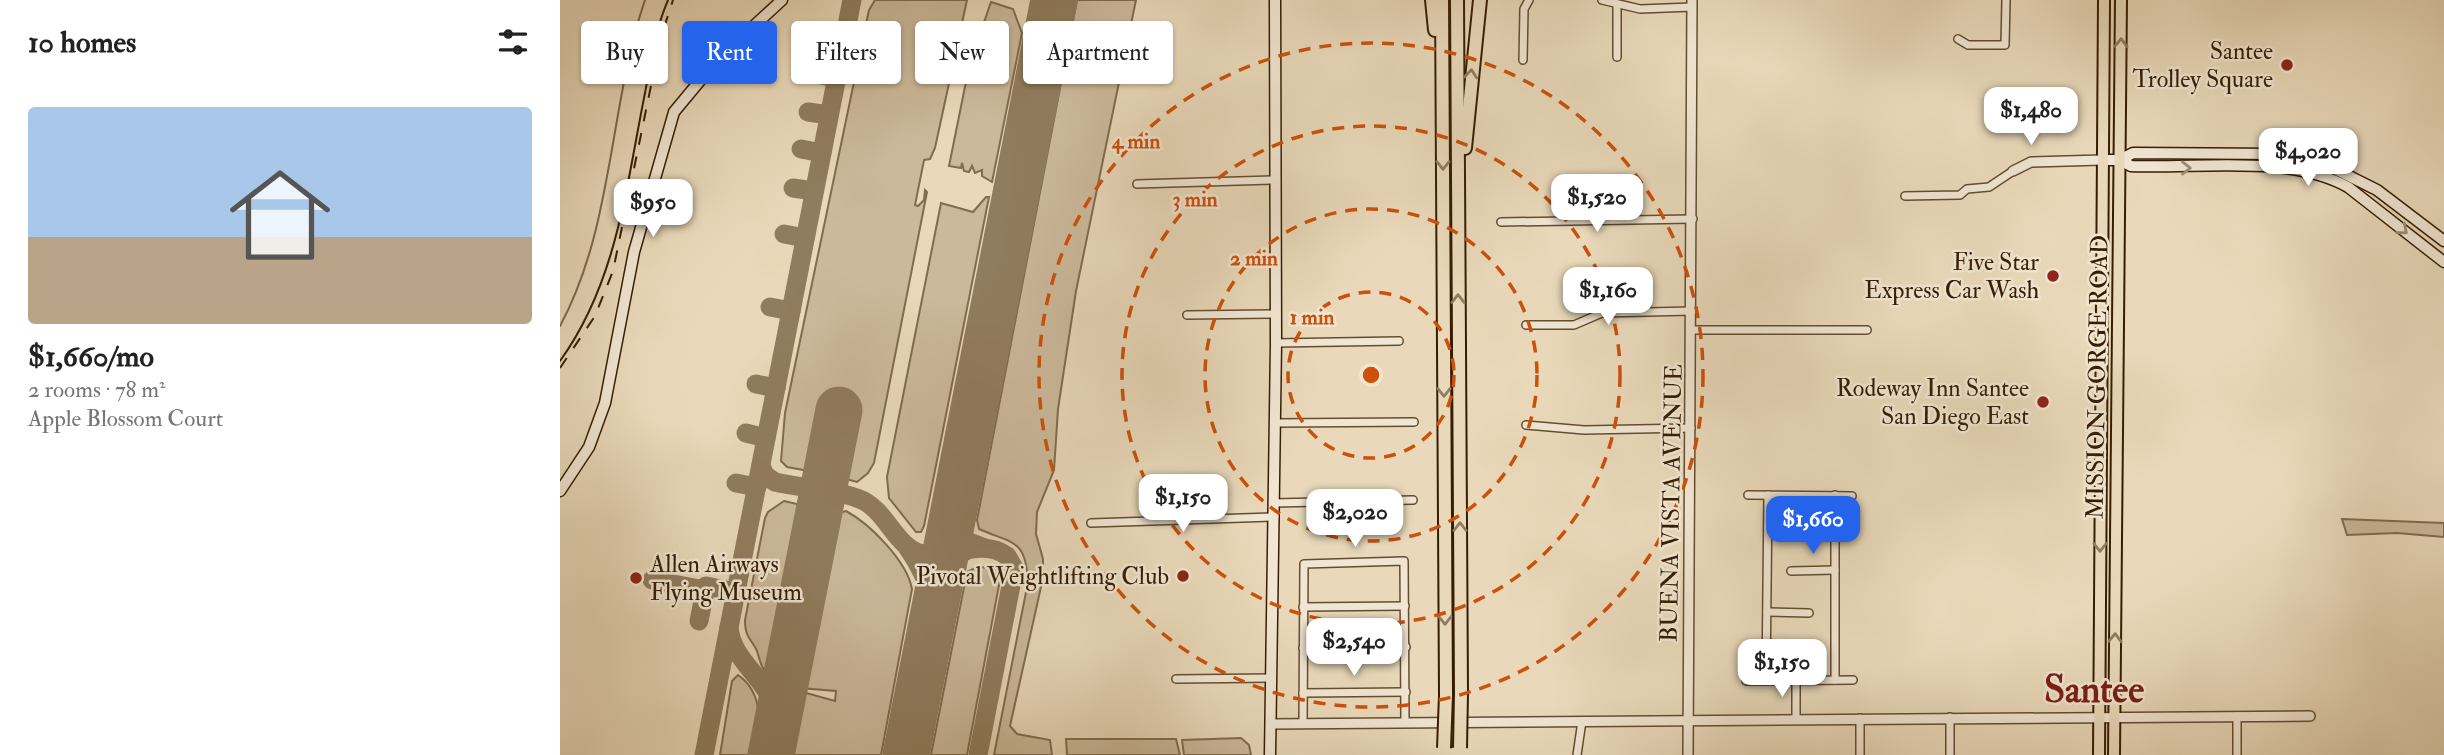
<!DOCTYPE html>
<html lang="en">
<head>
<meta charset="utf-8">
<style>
  :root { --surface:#fff; --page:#f2f2f2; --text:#222; --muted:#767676; --line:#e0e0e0; --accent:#2563eb }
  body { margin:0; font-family:"IM FELL Double Pica",serif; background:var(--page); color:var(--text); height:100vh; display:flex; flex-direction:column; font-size:26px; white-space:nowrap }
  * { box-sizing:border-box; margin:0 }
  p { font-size:23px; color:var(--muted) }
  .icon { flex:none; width:38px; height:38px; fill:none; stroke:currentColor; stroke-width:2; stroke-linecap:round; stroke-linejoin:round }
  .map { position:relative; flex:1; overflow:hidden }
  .side { display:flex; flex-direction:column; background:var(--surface); width:560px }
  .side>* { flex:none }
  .top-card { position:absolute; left:21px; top:21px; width:665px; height:63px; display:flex; gap:14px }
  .price { position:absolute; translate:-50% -60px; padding:0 16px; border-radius:14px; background:#fff; color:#222; font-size:23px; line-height:46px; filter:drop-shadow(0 2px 4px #0008) }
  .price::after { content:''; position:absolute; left:50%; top:42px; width:21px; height:16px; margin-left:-10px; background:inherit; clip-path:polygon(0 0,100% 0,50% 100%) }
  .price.current { background:var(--accent); color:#fff }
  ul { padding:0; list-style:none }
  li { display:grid; align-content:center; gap:14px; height:371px; padding:0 28px }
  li+li { border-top:2px solid var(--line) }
  li span { display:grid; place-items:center; height:217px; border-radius:7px; color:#555 }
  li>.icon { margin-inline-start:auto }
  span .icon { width:126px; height:126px; fill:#fffc; stroke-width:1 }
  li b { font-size:30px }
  h2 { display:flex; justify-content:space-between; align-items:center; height:84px; padding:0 28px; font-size:30px }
  .chip { padding:0 24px; border-radius:7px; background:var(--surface); box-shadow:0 2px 5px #0004; font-size:24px; line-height:63px }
  .chip.current { background:var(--accent); color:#fff }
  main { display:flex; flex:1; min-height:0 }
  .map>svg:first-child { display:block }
</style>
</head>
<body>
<main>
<section class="side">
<h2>10 homes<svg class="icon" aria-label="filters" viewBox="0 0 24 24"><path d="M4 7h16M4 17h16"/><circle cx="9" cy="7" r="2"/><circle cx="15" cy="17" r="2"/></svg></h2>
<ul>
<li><span style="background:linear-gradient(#a9c7e8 60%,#b9a48a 0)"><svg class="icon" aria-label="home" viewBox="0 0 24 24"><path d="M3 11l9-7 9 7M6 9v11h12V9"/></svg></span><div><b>$1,660/mo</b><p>2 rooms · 78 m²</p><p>Apple Blossom Court</p></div></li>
</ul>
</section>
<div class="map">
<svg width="1884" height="755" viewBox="0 0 1884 755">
  <rect width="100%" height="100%" fill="#e9d9ba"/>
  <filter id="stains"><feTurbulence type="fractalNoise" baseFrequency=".00286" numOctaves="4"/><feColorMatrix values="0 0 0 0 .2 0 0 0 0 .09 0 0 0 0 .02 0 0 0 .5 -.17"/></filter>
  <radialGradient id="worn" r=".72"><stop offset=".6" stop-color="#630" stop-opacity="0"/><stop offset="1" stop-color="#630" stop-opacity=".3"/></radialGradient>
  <g fill="#cbb99b" stroke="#806c4f" stroke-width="2">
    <path d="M315,0h92l-32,148 -5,11 -6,1 -9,45 3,1 6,-6 1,-10 2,2 -53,271 -6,10 -11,9 -15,-4 10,-71 -23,-5 -4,6 -16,63 -22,-4 -6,-6 4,-48 84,-403z"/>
    <path d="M517,0h59l-60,291 -18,118 -4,61 -17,42 -1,22 7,25v19l-33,148 7,8 33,6 2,15h-58l34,-173c-2,-44 -16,-38 -49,-53l-2,-9z"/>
    <path d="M431,2l22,7 9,24 -30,149 -10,-6v-6l-7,3 -3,-7 -3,6 -5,-1 -2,-8 -1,5 -12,-2 23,-114 1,2z"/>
    <path d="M426,197h3l-65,329 -3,6h-5l-27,-34 -2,-21 54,-274 32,9z"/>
    <path d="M224,501l13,3 3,18 -32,155c-7,-9 -8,-16 -11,-26 -5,-12 -12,-12 -12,-31l20,-102 3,-6z"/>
    <path d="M286,511c24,13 61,50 66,78l-31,166h-94l12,-64 36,10 1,-10 -36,-3 33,-168 6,-7z"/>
    <path d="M1782,519l102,4v14l-47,-4 -50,2z"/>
    <path d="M417,567l17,1 6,12 -33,175h-36l36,-183z"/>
    <path d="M178,675c27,19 22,52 17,80h-35l12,-74z"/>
    <path d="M681,738l8,7 2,10h-67l-2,-15z"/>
    <path d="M506,739h110l4,16h-113z"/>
  </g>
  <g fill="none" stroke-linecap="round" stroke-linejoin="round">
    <path stroke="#7d684c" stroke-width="2" d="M0,326c54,-100 49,-221 85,-326"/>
    <g stroke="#907c5e" stroke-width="19">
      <path d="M263,37l21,5"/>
      <path d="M256,74l21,4"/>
      <path d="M248,112l21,3"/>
      <path d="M241,149l21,4"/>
      <path d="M233,188l21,3"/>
      <path d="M224,234l21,4"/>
      <path d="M210,307l21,4"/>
      <path d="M196,384l20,4"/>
      <path d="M186,433l20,5"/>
      <path d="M406,453l-12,67 12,21 19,7"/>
      <path d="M201,466l4,9 10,7c25,6 67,8 89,19 24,13 33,48 59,53 27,5 60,-17 84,2l7,12 -1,7 -35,180"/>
      <path d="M176,483l21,4"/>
      <path d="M347,547c37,54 24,68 13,128"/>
      <path d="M92,580l53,10"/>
      <path d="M377,603c4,-21 5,-44 29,-52"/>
      <path d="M139,621l7,-35 30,6"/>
      <path d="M169,627c2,35 44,55 47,89 1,12 -4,27 -6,39"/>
      <path d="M144,755l148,-755"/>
    </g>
    <g stroke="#907c5e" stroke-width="47">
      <path d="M211,755l68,-345"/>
      <path d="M346,755l148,-755"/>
    </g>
    <defs>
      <g id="minor">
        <path d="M1042,0l38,9 52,-2"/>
        <path d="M1057,5v52"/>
        <path d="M1398,39l10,6h37l1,-45"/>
        <path d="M963,60l1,-51 5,-9"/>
        <path d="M577,184l138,-4"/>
        <path d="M1345,196l55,-1 7,-6 22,-2 24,-16"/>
        <path d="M941,222l192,-3"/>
        <path d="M627,315l88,-1"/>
        <path d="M966,325h48l28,-12 90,-2"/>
        <path d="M1132,330h175"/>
        <path d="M716,343l123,-2"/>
        <path d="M715,423l139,-1"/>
        <path d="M966,425l58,5 107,-2"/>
        <path d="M1188,495l104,1"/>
        <path d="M713,503l140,-3"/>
        <path d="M531,523l184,-6"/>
        <path d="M1208,528h41"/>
        <path d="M1231,571l44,-1"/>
        <path d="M743,607l102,-1"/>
        <path d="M1207,612l42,1"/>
        <path d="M743,648l103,-1"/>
        <path d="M616,679l96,-1"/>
        <path d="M1275,680v-185"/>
        <path d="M1186,681l107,-1"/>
        <path d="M1206,681l2,-186"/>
        <path d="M1236,681v37"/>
        <path d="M743,693l103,-1"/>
        <path d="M1677,716v39"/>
        <path d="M743,723l1,-159 100,-3 1,161"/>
        <path d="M1017,755l5,-34"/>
        <path d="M1300,755v-37"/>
        <path d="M1390,755v-38"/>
      </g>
      <g id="tertiary">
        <path d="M1453,171l18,-9 71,-2"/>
        <path d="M711,724l1039,-8"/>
        <path d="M1128,755l4,-755"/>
      </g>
      <g id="secondary">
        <path d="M1542,160h18l13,-7 148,1 34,5 62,31 67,51"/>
        <path d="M1560,160l11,6c68,3 158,-12 217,21l96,75"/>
        <path d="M0,491l29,-44 16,-44 29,-151 40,-140 44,-53 64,-59"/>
        <path d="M710,755l6,-412 -1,-343"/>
      </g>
      <g id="primary">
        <path d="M1539,755l5,-755"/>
        <path d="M1554,755l7,-755"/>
      </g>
      <g id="motorway">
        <path d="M872,0l3,30"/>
        <path d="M882,0l4,695"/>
        <path d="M897,0l4,693"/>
        <path d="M905,148l15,-148"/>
      </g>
    </defs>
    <use href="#minor" stroke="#634d31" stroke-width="10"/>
    <use href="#tertiary" stroke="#634d31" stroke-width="12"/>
    <use href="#secondary" stroke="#361e03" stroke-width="13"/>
    <use href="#primary" stroke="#361e03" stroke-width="14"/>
    <use href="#motorway" stroke="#361e03" stroke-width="16"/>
    <use href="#minor" stroke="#f1e6d2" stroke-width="7"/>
    <use href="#tertiary" stroke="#f1e6d2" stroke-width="9"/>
    <use href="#secondary" stroke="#f1e6d2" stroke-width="10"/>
    <use href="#primary" stroke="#e9d9ba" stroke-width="10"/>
    <use href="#motorway" stroke="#e9d9ba" stroke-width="12"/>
    <path stroke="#361e03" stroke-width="2" d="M0,361c57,-79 66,-174 85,-268 6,-31 10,-63 23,-93"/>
    <path stroke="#361e03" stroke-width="2" stroke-dasharray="12 12" stroke-linecap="butt" d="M0,368l35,-52 18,-45 48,-234 12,-37"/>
    <defs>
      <g id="motorway-bridge">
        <path d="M884,748l2,-53"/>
        <path d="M900,748l1,-55"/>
      </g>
    </defs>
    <use href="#motorway-bridge" stroke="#361e03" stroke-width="16" stroke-linecap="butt"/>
    <use href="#motorway-bridge" stroke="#e9d9ba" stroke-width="12"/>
  </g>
  <defs><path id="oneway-chevron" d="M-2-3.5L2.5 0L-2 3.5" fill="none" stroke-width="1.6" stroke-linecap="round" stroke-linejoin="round" transform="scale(1.75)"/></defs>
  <g stroke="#907c5e">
    <use href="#oneway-chevron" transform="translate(1561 43) rotate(-89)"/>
    <use href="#oneway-chevron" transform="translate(911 74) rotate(-85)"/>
    <use href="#oneway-chevron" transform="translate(883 165) rotate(90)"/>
    <use href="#oneway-chevron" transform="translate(898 299) rotate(-90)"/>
    <use href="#oneway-chevron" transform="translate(884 392) rotate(90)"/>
    <use href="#oneway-chevron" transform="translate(900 527) rotate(-90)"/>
    <use href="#oneway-chevron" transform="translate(1540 547) rotate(90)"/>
    <use href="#oneway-chevron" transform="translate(885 620) rotate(90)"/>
    <use href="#oneway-chevron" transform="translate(1555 638) rotate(-89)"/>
  </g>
  <g stroke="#9d8c75">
    <use href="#oneway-chevron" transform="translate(1626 168)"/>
    <use href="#oneway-chevron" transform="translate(1843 230) rotate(39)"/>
  </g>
  <g fill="none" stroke="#cd500b" stroke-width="3.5" stroke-dasharray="12 9">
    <circle cx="811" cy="375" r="83"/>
    <circle cx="811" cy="375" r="166"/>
    <circle cx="811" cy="375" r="249"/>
    <circle cx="811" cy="375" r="332"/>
  </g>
  <g fill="#8f2418" stroke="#f1e6d2" stroke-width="2.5">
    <circle cx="1727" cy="65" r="7"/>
    <circle cx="1493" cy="276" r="7"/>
    <circle cx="1483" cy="402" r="7"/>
    <circle cx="623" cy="576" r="7"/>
    <circle cx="76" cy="578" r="7"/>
  </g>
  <g text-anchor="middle" stroke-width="5" stroke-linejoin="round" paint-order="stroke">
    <g font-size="24" fill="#361e03" stroke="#f1e6d2" text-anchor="end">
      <text x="1713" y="59">Santee<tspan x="1713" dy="28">Trolley Square</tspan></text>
      <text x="1479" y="270">Five Star<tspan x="1479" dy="28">Express Car Wash</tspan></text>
      <text x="1469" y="396">Rodeway Inn Santee<tspan x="1469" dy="28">San Diego East</tspan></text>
      <text x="90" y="572" text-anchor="start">Allen Airways<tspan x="90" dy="28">Flying Museum</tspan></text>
      <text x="609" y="584">Pivotal Weightlifting Club</text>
    </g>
    <g font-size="24" fill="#361e03" stroke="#f1e6d2">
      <text transform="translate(1537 377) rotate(-89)" y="8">MISSION GORGE ROAD</text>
      <text transform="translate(1111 503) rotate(-89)" y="8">BUENA VISTA AVENUE</text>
    </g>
    <g font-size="38" font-weight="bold" fill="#7a1f14" stroke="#f1e6d2">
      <text x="1534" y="702">Santee</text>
    </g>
  </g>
  <circle cx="811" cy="375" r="10" fill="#cd500b" stroke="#f1e6d2" stroke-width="3.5"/>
  <g font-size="21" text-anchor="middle" font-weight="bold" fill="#cd500b" stroke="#f1e6d2" stroke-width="5" stroke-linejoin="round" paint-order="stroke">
    <text x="576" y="148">4 min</text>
    <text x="635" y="206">3 min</text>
    <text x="694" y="265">2 min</text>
    <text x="752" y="324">1 min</text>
  </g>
  <rect width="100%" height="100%" filter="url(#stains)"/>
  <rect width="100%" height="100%" fill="url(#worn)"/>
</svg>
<b class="price" style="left:1471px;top:147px">$1,480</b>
<b class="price" style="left:1748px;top:188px">$4,020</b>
<b class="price" style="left:1037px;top:234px">$1,520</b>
<b class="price" style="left:93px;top:239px">$950</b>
<b class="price" style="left:1048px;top:327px">$1,160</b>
<b class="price" style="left:623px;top:534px">$1,150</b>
<b class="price" style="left:795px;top:549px">$2,020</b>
<b class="price current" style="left:1253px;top:556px">$1,660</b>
<b class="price" style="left:794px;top:678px">$2,540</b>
<b class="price" style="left:1222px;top:699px">$1,150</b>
<div class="top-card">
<a class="chip">Buy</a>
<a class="chip current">Rent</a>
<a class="chip">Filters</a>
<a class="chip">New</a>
<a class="chip">Apartment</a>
</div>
</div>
</main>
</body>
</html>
